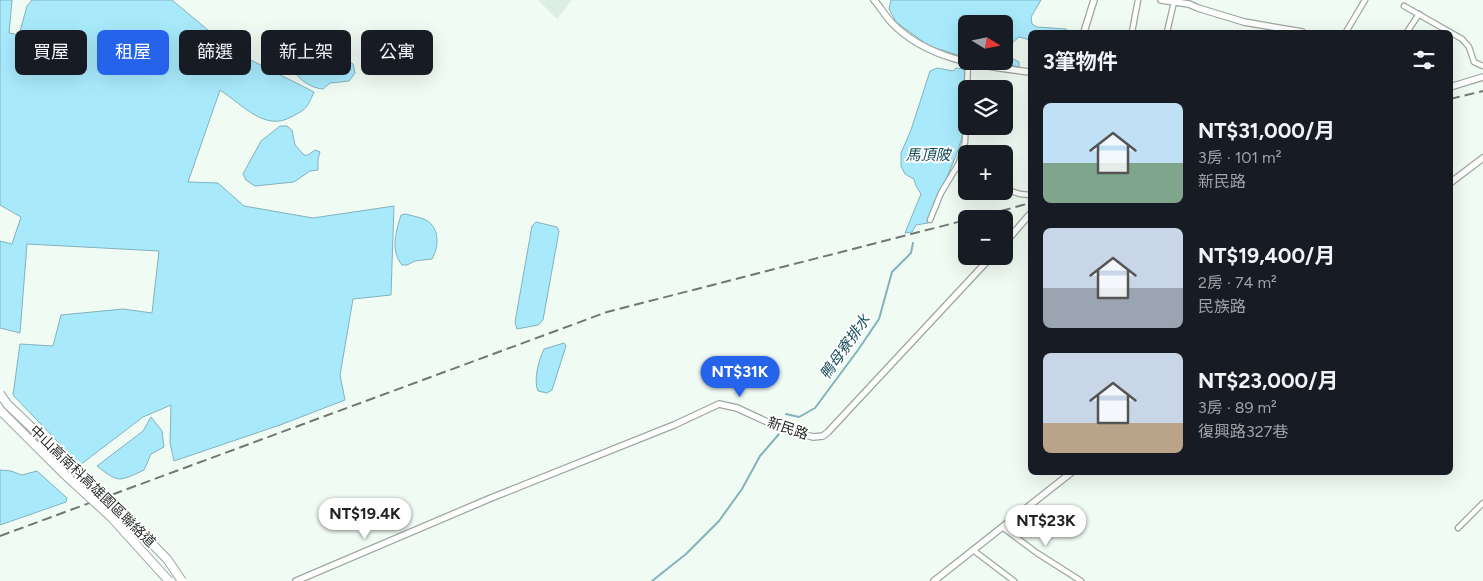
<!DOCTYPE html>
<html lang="zh-TW">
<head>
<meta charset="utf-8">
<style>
  :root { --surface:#171b24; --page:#242831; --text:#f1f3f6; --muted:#9ea1a6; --accent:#2563eb }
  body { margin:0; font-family:Figtree,"Noto Sans TC",sans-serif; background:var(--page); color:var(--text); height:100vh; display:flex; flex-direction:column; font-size:19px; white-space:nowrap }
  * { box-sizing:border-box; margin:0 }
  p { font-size:16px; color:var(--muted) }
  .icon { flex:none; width:28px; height:28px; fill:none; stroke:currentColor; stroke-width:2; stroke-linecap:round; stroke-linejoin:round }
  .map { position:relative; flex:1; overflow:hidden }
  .sheet { position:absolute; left:1028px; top:30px; width:425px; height:445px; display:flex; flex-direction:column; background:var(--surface); border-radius:8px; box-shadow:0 5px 20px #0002 }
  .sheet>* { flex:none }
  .guide { position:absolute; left:15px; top:30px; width:475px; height:45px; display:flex; gap:10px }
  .needle { width:32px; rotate:100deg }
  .fabs { position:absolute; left:958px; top:15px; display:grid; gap:10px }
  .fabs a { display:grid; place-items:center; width:55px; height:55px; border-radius:8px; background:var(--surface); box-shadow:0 5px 20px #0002; font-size:25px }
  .price { position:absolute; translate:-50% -42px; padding:0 11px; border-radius:18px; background:#fff; color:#222; font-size:16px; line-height:32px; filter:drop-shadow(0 1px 2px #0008) }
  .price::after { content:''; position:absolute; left:50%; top:30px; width:15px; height:11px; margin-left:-8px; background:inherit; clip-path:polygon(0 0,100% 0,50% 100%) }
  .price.on { background:var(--accent); color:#fff }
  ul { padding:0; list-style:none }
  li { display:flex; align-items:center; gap:15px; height:125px; padding:0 15px }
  li span { display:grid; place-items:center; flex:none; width:140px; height:100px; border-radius:8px; color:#555 }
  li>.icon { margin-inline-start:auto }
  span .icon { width:60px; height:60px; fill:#fffc; stroke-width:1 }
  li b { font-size:21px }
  h2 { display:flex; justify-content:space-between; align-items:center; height:60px; padding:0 15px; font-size:21px }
  .chip { padding:0 18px; border-radius:8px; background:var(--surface); box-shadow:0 5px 20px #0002; font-size:18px; line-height:45px }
  .chip.on { background:var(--accent); color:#fff }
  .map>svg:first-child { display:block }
</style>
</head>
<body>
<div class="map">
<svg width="1483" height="581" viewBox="0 0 1483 581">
  <rect width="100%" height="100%" fill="#f0fbf4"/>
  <path fill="#ddeee3" d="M538,0h34l-15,19z"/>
  <g fill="#a8eafc" stroke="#82b2bd">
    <path d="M0,0h12l-3,33 10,2 8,-29 5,-6h140l61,51 81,41c-7,16 -7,17 -23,25 -26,15 -49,-13 -71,-27l-32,92 30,1 26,23 69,12 81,-12 -3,89 -38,4 -13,76 5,25 -65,25 -106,36 -4,-18 1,-38 -28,12 -63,48 -67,-70 7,-51 33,2 8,-31 62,-6 29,4 7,-62 -132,-7 -7,89 -20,-5v-87l12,3 9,-27 -21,-12z"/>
    <path d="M891,0h150l-10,17 1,7 5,3 29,2 4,3h-40v8l-11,-3 -6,5 -5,9 2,6 9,5v5l-25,-6h10v-37h-38v32l-2,1 -35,-11 -33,-24 -7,-13z"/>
    <path d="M315,41l6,2 32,21 2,9 -6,8 -19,2 -7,6c-14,-1 -30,-13 -32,-26l11,-12 4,-1z"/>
    <path d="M937,68l16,3 3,-3 9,1 -1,36 -4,16 5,7 -8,25 -29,70 -12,2 -4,7 -7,1 16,-39 -5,-8 -2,-7 -9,-5 -4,-8v-13l10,-23 19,-59z"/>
    <path d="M280,126h7l5,4 3,15 9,10h4l7,-5 5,2 -2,7v11l-8,1 -16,11 -39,4 -9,-6 -3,-6 18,-33z"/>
    <path d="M406,214c6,2 14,3 20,6 14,8 13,27 6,39l-17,2 -8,4h-5c-12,-15 -6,-33 -1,-50z"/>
    <path d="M536,222l21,5 2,4 -16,89 -5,5 -21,4 -2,-7 17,-96z"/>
    <path d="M564,343l2,3 -14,44 -5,3 -9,-2c-5,-11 1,-31 6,-42z"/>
    <path d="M151,417l11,14 2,16 -13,7 -7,16c-26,12 -25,13 -47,-4l46,-35z"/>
    <path d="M0,470l11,1 11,4 15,-4 30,27 -1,4 -66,23z"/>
  </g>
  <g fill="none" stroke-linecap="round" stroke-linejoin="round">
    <g stroke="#82b2bd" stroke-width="2">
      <path d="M786,414l13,3 16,-9 43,-58 21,-31 13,-47 19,-19 2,-10"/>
      <path d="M652,581l34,-27 33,-33 23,-32 18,-33 19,-22"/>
    </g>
    <defs>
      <g id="minor">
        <path d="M1404,6l58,33 7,8 5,15 9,4"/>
        <path d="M1132,32l6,-32"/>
        <path d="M1167,32l7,-30"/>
        <path d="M1346,32l19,-32"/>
        <path d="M1407,32l12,-18"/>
        <path d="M967,89l1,-27"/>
        <path d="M966,116l-1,26 -6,21v6l7,5"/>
        <path d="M1004,189l16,5 10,1"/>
        <path d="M930,220l11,-27 18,-30"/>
        <path d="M1002,527l35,26 44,28"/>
        <path d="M1458,528l25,-25"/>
        <path d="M973,550l41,31"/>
      </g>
      <g id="tertiary">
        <path d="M874,0c6,7 11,15 17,22 36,38 90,44 139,50"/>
        <path d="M1161,0l28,4 9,4 46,14 58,10"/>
        <path d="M1084,32l10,-32"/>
        <path d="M1450,87l33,-10"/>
        <path d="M1450,183l33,-25"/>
        <path d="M1004,244l26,-30"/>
        <path d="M296,581l195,-83 183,-73 45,-21 18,4 39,18 37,11 10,-1 5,-4 164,-176"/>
        <path d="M934,581l138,-109"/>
      </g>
    </defs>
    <use href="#minor" stroke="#9da7a0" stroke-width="7"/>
    <use href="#tertiary" stroke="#9da7a0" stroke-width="8"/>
    <use href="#minor" stroke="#fff" stroke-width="4.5"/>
    <use href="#tertiary" stroke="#fff" stroke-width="5.5"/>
    <g stroke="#717773" stroke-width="2" stroke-dasharray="10 5" stroke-linecap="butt">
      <path d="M1450,99l33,-8"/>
      <path d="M972,219l58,-16"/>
      <path d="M0,536l607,-224 359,-92"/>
    </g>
    <defs>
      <g id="trunk-bridge">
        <path d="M0,394l8,11 113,107 46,47 15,22"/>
        <path d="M0,410l63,63 48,44 58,64"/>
      </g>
    </defs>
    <use href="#trunk-bridge" stroke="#9da7a0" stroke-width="10" stroke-linecap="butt"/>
    <use href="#trunk-bridge" stroke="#fff" stroke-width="8"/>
  </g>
  <g text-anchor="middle" stroke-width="4" stroke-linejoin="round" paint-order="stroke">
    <g font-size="14" fill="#2a2e2b" stroke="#fff">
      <text transform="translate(788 428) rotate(19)" y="5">新民路</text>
      <text transform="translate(93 486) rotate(44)" y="5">中山高南科高雄園區聯絡道</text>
    </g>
    <g font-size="15" font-style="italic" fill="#184e5a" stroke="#fff">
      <text x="928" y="160">馬頂陂</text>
      <text transform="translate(845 347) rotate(-55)" y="5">鴨母寮排水</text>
    </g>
  </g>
</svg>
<div class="fabs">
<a><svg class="needle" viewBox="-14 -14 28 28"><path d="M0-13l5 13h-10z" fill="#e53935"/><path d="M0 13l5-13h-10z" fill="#9ea1a6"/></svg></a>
<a><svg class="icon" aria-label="layers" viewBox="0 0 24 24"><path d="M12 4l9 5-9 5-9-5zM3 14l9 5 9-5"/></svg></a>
<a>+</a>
<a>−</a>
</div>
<b class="price on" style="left:740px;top:398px">NT$31K</b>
<b class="price" style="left:365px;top:540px">NT$19.4K</b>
<b class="price" style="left:1046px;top:547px">NT$23K</b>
<div class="guide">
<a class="chip">買屋</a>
<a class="chip on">租屋</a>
<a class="chip">篩選</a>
<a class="chip">新上架</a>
<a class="chip">公寓</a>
</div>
<section class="sheet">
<h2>3筆物件<svg class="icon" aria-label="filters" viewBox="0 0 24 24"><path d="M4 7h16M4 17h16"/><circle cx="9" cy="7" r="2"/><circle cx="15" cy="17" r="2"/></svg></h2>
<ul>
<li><span style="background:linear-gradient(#bfe0f5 60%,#7fa58c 0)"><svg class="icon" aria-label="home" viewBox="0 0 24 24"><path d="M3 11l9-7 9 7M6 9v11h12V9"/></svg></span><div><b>NT$31,000/月</b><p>3房 · 101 m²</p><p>新民路</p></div></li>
<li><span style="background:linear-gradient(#c9d6e8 60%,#9aa5b1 0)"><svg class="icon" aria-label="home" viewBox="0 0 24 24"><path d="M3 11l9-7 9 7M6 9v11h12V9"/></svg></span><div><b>NT$19,400/月</b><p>2房 · 74 m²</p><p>民族路</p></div></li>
<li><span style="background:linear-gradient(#c9d6e8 70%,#b9a48a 0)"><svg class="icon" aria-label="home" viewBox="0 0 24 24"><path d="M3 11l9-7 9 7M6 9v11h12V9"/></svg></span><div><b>NT$23,000/月</b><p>3房 · 89 m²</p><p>復興路327巷</p></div></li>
</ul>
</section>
</div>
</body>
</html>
